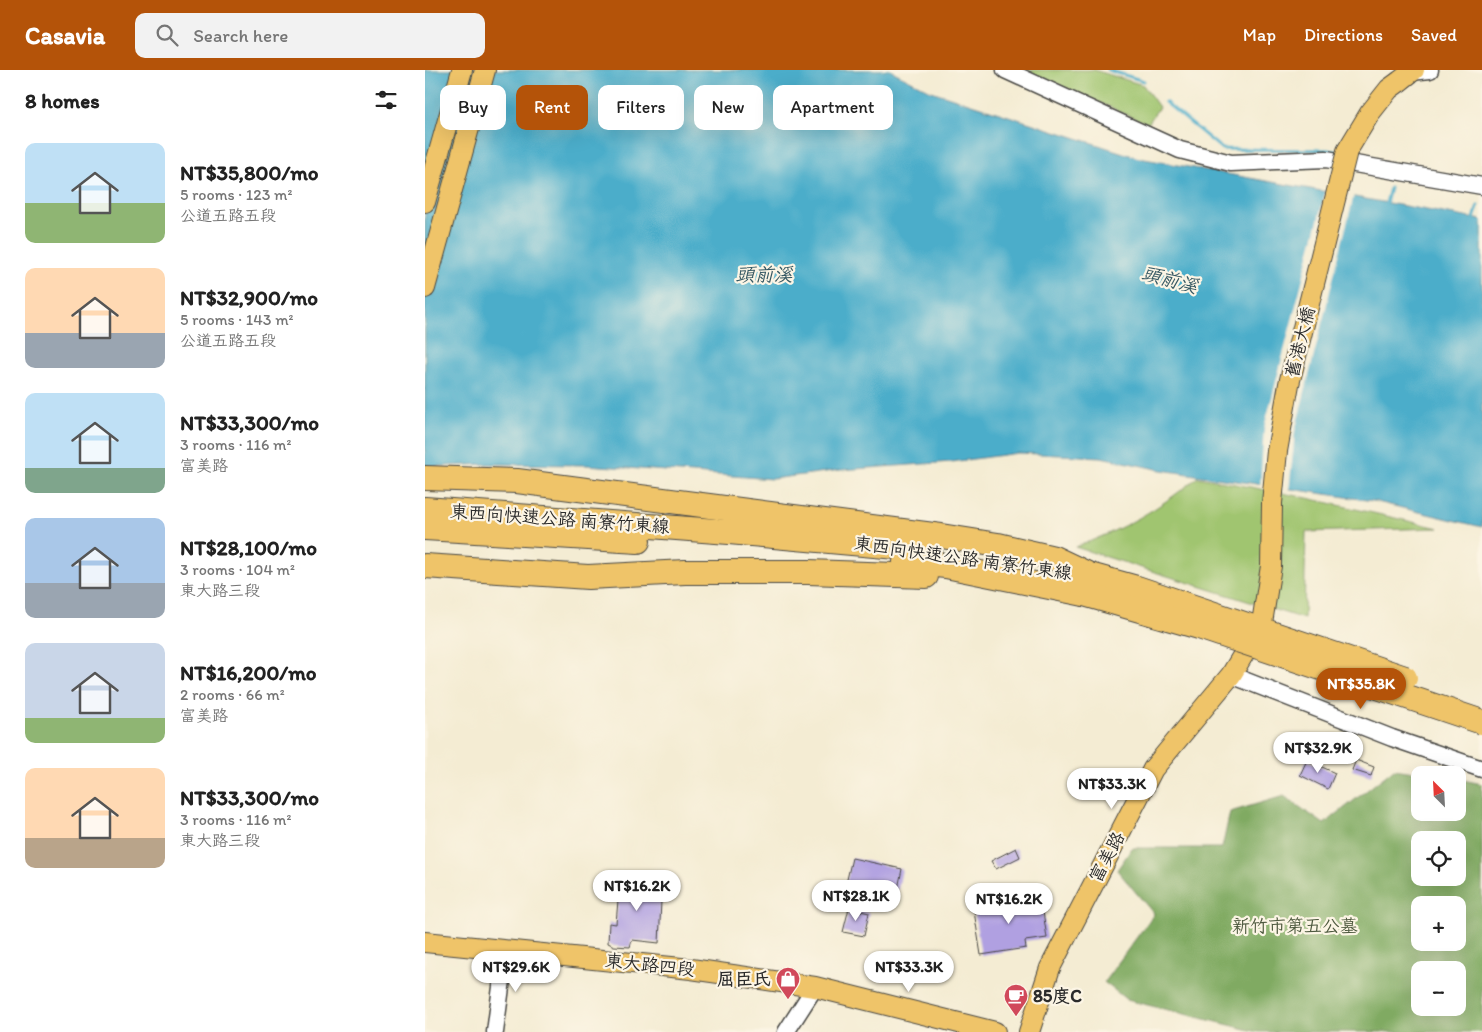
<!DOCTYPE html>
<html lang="en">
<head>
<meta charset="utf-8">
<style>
  :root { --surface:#fff; --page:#f2f2f2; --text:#222; --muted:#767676; --accent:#b45309 }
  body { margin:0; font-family:Itim,"LXGW WenKai TC",sans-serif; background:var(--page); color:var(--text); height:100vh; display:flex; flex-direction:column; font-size:19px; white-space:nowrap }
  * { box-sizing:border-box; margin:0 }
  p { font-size:16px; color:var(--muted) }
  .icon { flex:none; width:28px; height:28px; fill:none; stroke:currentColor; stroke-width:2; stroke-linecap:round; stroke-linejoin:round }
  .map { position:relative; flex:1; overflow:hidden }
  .details { display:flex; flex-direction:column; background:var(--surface); width:425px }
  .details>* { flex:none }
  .guide { position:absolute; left:15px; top:15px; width:475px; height:45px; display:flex; gap:10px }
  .needle { width:32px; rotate:336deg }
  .controls { position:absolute; left:986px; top:696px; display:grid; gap:10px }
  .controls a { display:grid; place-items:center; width:55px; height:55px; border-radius:10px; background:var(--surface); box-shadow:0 5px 20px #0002; font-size:25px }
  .price { position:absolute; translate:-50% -42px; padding:0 11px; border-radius:18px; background:#fff; color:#222; font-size:16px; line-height:32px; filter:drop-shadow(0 1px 2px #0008) }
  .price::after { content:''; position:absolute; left:50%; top:30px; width:15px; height:11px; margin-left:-8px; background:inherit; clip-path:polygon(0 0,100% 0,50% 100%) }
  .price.active { background:var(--accent); color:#fff }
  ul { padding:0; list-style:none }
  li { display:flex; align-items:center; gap:15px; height:125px; padding:0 25px }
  li span { display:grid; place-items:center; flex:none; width:140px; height:100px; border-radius:10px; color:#555 }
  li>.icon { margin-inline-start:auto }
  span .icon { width:60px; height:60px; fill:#fffc; stroke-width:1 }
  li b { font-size:21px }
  h2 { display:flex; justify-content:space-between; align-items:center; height:60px; padding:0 25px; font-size:21px }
  .chip { padding:0 18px; border-radius:10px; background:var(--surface); box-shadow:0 5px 20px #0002; font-size:18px; line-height:45px }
  .chip.active { background:var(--accent); color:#fff }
  header { display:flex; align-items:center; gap:30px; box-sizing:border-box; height:70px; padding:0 25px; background:var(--accent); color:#fff }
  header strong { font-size:24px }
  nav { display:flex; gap:28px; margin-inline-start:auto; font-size:18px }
  .search { width:350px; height:45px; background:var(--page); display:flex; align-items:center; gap:12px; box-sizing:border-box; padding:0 18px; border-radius:10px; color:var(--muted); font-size:19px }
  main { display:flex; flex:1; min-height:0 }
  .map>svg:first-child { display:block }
</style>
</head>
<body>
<header>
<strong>Casavia</strong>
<div class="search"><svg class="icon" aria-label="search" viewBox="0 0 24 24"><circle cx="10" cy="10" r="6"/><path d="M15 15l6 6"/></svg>Search here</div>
<nav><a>Map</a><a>Directions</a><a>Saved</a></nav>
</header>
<main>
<section class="details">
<h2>8 homes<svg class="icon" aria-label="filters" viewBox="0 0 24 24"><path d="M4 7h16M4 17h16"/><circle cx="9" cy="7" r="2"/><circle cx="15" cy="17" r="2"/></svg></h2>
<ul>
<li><span style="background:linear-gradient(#bfe0f5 60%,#8fb573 0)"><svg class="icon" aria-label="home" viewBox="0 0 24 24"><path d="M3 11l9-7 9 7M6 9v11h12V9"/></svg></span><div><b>NT$35,800/mo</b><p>5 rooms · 123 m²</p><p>公道五路五段</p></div></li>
<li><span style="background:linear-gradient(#ffd9b3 65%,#9aa5b1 0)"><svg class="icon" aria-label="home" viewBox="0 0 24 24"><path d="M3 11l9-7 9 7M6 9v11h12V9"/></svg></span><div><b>NT$32,900/mo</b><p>5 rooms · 143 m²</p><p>公道五路五段</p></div></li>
<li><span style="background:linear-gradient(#bfe0f5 75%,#7fa58c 0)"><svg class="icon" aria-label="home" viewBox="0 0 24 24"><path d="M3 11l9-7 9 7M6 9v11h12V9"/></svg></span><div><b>NT$33,300/mo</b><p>3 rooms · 116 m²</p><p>富美路</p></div></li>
<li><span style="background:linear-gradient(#a9c7e8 65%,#9aa5b1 0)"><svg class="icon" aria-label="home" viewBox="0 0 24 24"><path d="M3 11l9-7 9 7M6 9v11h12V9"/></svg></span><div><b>NT$28,100/mo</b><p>3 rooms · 104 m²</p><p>東大路三段</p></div></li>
<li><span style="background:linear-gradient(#c9d6e8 75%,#8fb573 0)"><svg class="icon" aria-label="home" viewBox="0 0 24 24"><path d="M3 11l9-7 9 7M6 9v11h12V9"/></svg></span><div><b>NT$16,200/mo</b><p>2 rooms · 66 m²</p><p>富美路</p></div></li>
<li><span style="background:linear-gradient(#ffd9b3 70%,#b9a48a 0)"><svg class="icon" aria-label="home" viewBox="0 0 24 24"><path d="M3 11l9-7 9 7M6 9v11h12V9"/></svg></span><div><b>NT$33,300/mo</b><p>3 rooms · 116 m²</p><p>東大路三段</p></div></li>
</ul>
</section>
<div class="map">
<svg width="1057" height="962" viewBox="0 0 1057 962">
  <rect width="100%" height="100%" fill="#fcf5e5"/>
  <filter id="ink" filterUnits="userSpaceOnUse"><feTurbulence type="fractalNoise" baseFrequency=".02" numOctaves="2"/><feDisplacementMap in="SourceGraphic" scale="10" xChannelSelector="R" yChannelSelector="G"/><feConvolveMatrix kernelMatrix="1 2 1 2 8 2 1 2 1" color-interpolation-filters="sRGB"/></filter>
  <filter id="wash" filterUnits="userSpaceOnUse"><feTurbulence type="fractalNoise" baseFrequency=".0096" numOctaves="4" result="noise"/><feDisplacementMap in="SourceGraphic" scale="20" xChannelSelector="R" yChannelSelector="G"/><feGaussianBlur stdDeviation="1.12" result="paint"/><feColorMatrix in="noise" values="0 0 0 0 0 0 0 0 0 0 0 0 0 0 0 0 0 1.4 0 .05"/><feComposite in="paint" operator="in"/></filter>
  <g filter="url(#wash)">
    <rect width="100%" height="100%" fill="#f4ecd3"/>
    <g fill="#a0c56f" stroke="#66784d">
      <path d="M600,0h69l49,15 16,22 -11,17z"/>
      <path d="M773,407l105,20 136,31 -133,4 -2,87 -229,-72c45,-16 86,-39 123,-70z"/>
    </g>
    <path fill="#80aa62" stroke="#566a46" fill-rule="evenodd" d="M969,699l40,6h-14v37h37l1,-33 24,5v248h-224l-131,-32 -23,-18 50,-68 -37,-44 15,-22h90l8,-36 54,-16 40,28zM995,770h37v38h-37zM995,835h37v37h-37zM995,900h37v38h-37z"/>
    <path fill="#4badca" stroke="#3b6c7a" d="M0,0h465l41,21 208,67 343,62v307l-109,-26 -212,-31 -60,-13 -83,-4 -67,9 -110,8 -69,9 -185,-14 -99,-1 -63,3z"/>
    <path fill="#f4ecd3" d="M901,120l28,5 -59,236 -6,61 -29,-4 4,-60z"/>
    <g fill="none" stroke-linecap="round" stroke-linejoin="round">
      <g stroke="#4badca" stroke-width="3">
        <path d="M683,0l36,11"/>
        <path d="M740,32l57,47 106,1 11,2"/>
        <path d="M928,85l16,3"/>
        <path d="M961,133l4,-15"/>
        <path d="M1049,149l4,-13"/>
      </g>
    </g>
    <g id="blocks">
      <g fill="#b0a0e1">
        <path d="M882,690l28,13 -7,16 -28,-14z"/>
        <path d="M931,690l18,7 -3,9 -19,-6z"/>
        <path d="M591,778l4,9 -24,12 -5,-8z"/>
        <path d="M427,788l50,11 -6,30 -51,-11z"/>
        <path d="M195,806l42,4 -3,63 -27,-3 -2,7 -16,-1 -6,-3 1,-20 7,1z"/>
        <path d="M606,826l2,10 9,-1 5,33 -22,3 1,7 -45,7 -8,-50z"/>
        <path d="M424,838l20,5 -5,23 -21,-4z"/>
      </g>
    </g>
  </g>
  <g filter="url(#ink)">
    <use href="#blocks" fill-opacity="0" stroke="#494844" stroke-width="1"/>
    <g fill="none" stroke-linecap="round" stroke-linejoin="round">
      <defs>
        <g id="minor">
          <path d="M580,0l175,80 51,13 95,-4 156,27"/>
          <path d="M986,2l19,-2"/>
          <path d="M806,605l161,63 90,31"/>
          <path d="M70,962l11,-82"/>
          <path d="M361,962l29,-45"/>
        </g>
        <g id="major">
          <path d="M975,11l14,-11"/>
          <path d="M0,132l37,-132"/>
          <path d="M0,218l60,-218"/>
          <path d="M0,872l266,27 124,18 180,45"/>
          <path d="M604,962l21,-64 103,-199 78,-94 26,-43"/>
        </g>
        <g id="highway">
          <path d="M0,408l92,3 424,55 57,9 56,13 36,17"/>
          <path d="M0,439l304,23 201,18"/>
          <path d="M0,458l213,13"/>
          <path d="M480,492l41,4 138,28"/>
          <path d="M0,496l163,11 97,-5h123l118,4"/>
        </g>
      </defs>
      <use href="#minor" stroke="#494844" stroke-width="19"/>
      <use href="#major" stroke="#494844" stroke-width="22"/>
      <use href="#highway" stroke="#494844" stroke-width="26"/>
      <use href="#minor" stroke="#fff" stroke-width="16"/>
      <use href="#major" stroke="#efc469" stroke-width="20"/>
      <use href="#highway" stroke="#efc469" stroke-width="24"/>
      <defs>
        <path id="major-bridge" d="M837,553l9,-57 1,-63 5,-52 12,-67 58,-233 23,-38 19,-24 11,-8"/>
        <g id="highway-bridge">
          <path d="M665,505l47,13 268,90"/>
          <path d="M659,524l115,33 283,95"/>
        </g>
      </defs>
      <use href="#major-bridge" stroke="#494844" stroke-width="22" stroke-linecap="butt"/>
      <use href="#highway-bridge" stroke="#494844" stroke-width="26" stroke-linecap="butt"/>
      <use href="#major-bridge" stroke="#efc469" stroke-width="20"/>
      <use href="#highway-bridge" stroke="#efc469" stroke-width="24"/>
    </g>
  </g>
  <defs>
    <symbol id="shop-pin" viewBox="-11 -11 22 30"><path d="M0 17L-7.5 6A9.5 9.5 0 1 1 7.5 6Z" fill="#d1495b" stroke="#fcf5e5"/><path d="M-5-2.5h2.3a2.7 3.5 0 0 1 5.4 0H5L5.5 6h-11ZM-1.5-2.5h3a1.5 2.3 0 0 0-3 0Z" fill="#fff"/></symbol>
    <symbol id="cafe-pin" viewBox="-11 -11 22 30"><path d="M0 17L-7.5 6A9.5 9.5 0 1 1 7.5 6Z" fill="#d1495b" stroke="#fcf5e5"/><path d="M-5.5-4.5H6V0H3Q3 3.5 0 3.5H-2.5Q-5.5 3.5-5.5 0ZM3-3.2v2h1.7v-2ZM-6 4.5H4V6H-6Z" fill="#fff"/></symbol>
  </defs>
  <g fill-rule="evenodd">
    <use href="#shop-pin" x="349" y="895" width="28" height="38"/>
    <use href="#cafe-pin" x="577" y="912" width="28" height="38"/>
  </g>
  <g text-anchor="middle" stroke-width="4.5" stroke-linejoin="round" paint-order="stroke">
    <g font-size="18" fill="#2b2b2b" stroke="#fcf5e5">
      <text transform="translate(875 272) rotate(-76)" y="6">舊港大橋</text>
      <text transform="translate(135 449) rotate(4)" y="6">東西向快速公路 南寮竹東線</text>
      <text transform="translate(538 488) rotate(8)" y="6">東西向快速公路 南寮竹東線</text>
      <text transform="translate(682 787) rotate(-62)" y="6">富美路</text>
      <text transform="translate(225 895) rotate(6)" y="6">東大路四段</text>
    </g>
    <g font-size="18" fill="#4e593f" stroke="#fcf5e5">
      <text x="870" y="862">新竹市第五公墓</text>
    </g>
    <g font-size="18" font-weight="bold" fill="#2b2b2b" stroke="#fcf5e5" text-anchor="end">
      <text x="346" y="915">屈臣氏</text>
      <text x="608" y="932" text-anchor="start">85度C</text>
    </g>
    <g font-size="19" font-style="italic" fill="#365863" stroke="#fcf5e5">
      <text x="339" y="211">頭前溪</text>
      <text transform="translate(745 209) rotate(15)" y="7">頭前溪</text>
    </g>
  </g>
</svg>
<div class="controls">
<a><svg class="needle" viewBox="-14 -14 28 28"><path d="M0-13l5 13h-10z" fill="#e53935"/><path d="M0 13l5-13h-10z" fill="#767676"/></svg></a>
<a><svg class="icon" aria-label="locate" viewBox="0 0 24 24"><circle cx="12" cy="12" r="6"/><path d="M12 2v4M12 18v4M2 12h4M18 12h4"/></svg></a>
<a>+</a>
<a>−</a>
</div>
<b class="price active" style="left:936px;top:640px">NT$35.8K</b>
<b class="price" style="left:893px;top:704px">NT$32.9K</b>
<b class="price" style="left:687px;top:740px">NT$33.3K</b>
<b class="price" style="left:212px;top:842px">NT$16.2K</b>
<b class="price" style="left:431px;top:852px">NT$28.1K</b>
<b class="price" style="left:584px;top:855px">NT$16.2K</b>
<b class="price" style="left:91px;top:923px">NT$29.6K</b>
<b class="price" style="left:484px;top:923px">NT$33.3K</b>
<div class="guide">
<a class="chip">Buy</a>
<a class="chip active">Rent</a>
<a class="chip">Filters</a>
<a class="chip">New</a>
<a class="chip">Apartment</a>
</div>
</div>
</main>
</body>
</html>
